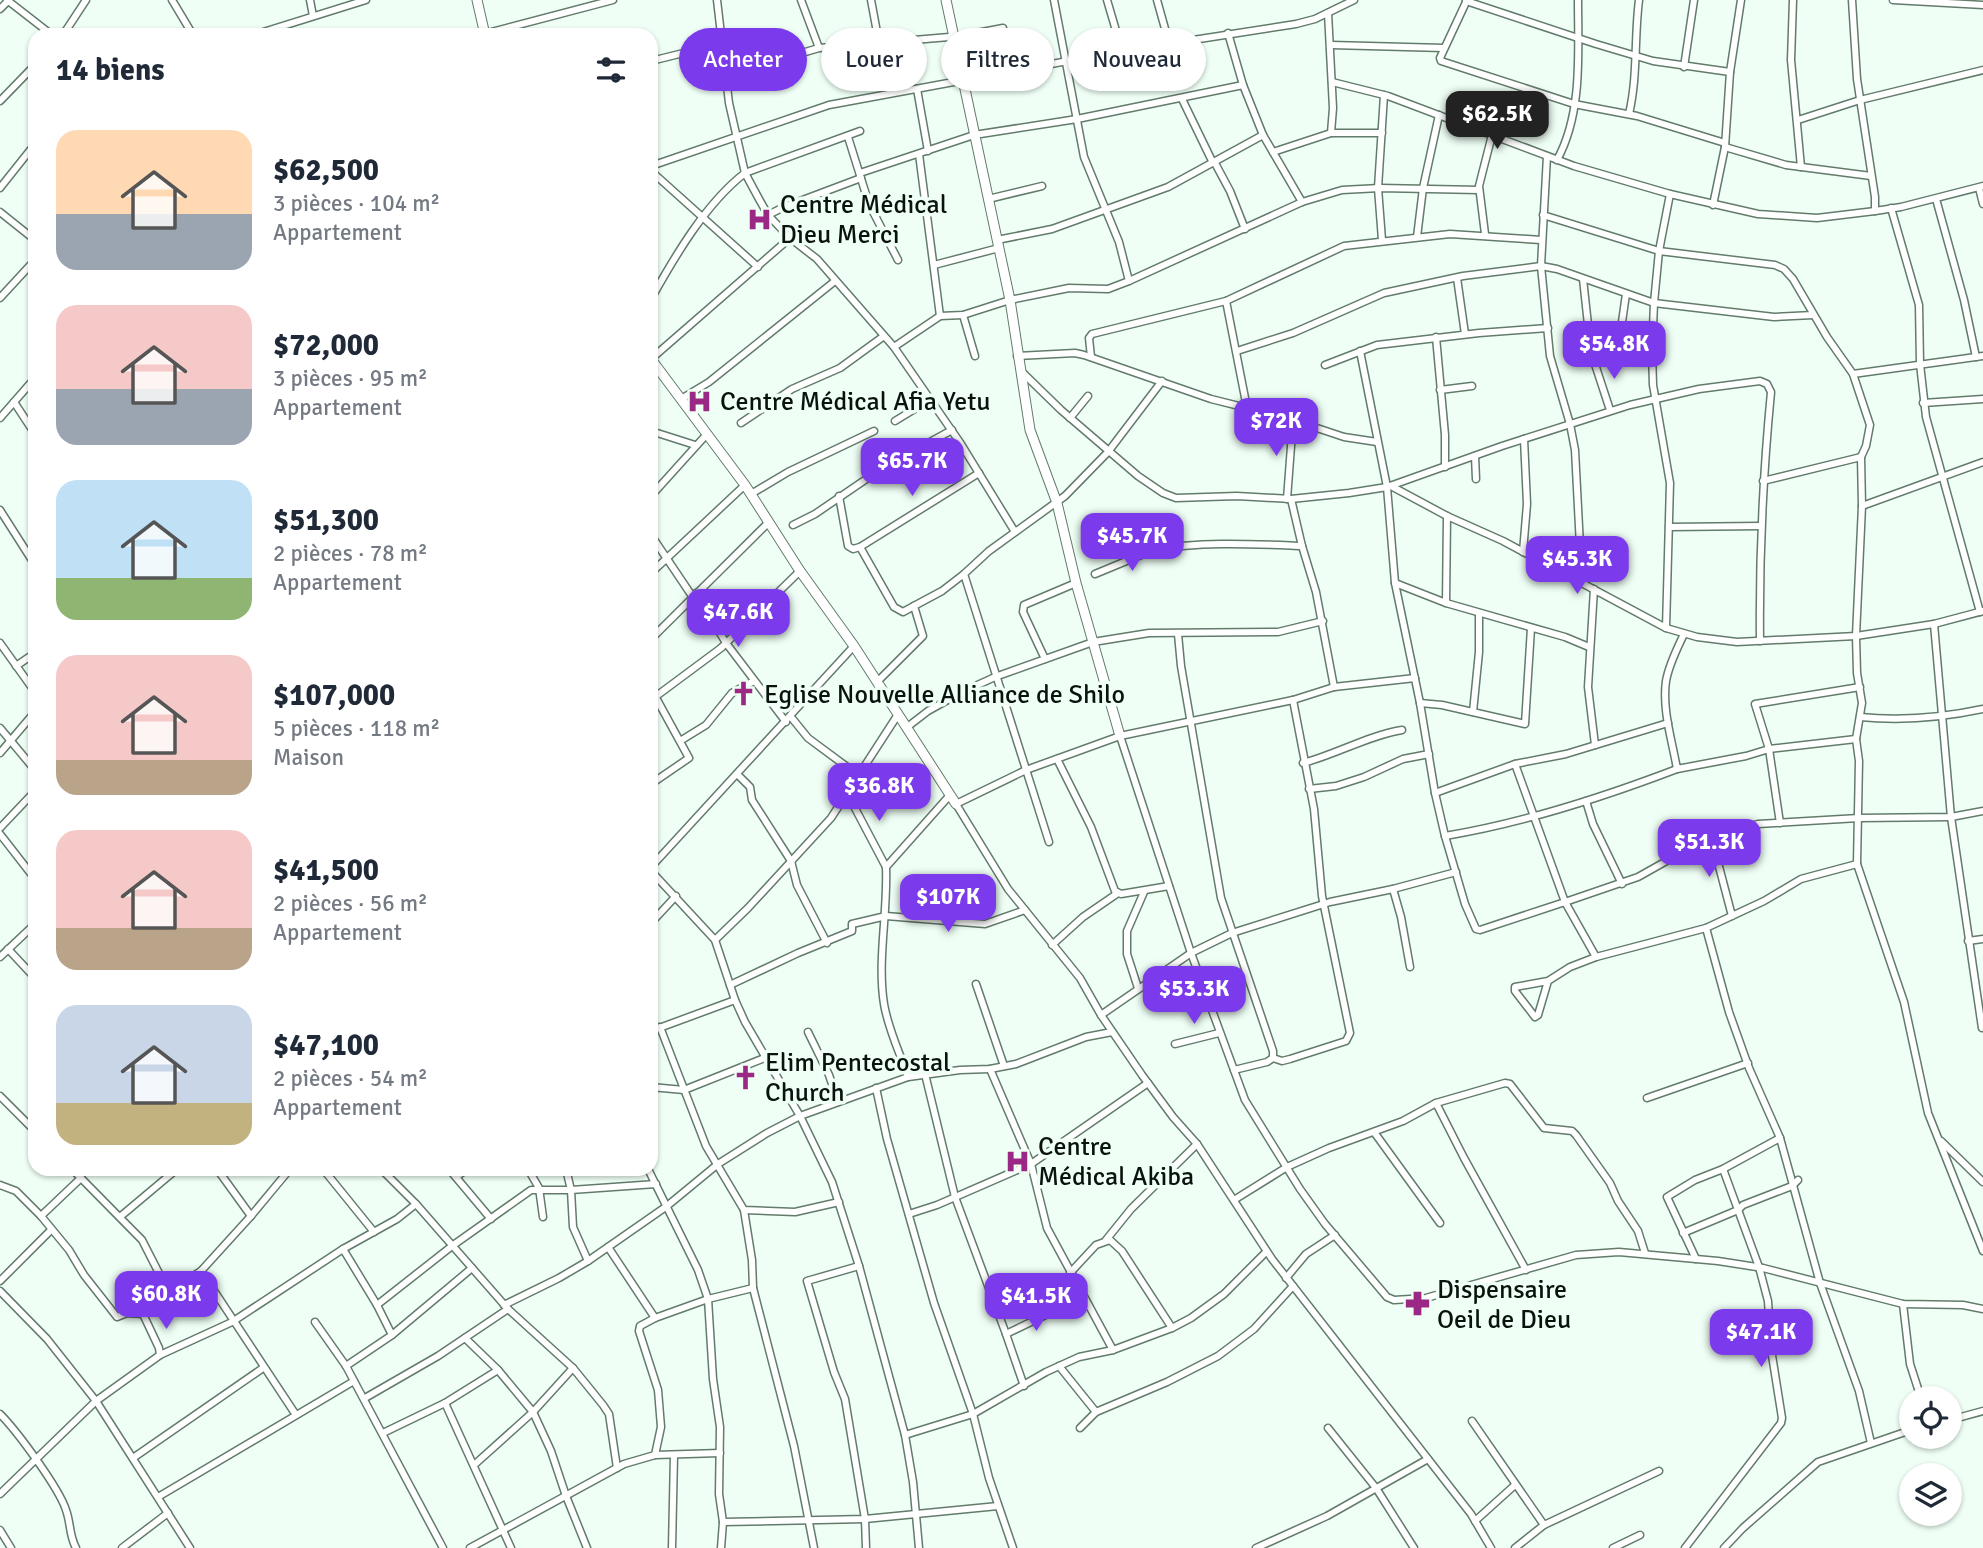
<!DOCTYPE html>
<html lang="fr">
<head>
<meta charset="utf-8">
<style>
  :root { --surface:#fff; --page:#f2f2f3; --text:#1f2937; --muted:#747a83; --accent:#7c3aed }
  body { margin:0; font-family:Signika,sans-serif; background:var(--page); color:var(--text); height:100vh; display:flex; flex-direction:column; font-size:26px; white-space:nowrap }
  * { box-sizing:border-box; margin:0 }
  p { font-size:23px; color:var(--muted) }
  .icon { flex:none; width:38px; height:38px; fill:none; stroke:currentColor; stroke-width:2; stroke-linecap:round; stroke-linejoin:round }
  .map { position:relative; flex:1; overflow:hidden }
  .panel { position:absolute; left:28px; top:28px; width:630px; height:1148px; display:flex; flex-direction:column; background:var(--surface); border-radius:21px; box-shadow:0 2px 5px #0004 }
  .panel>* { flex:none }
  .hud { position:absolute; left:679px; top:28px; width:665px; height:63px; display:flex; gap:14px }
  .tools { position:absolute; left:1899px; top:1386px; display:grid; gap:14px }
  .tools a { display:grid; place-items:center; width:63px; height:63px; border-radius:50%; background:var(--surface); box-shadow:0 2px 5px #0004; font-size:35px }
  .price { position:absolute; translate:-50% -60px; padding:0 16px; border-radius:14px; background:var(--accent); color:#fff; font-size:23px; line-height:46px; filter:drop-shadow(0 2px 4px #0008) }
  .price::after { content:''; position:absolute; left:50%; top:42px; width:21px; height:16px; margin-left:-10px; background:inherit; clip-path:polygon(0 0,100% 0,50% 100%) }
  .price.on { background:#222; color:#fff }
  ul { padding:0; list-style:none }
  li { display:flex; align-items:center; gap:21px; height:175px; padding:0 28px }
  li span { display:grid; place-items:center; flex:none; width:196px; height:140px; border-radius:21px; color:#555 }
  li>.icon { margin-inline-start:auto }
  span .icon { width:84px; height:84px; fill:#fffc; stroke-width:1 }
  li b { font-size:30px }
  h2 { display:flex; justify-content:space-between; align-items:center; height:84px; padding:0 28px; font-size:30px }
  .chip { padding:0 24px; border-radius:32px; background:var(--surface); box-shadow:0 2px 5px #0004; font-size:24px; line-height:63px }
  .chip.on { background:var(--accent); color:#fff }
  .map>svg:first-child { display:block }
</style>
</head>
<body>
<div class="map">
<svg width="1983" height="1548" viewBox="0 0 1983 1548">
  <rect width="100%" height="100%" fill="#effff5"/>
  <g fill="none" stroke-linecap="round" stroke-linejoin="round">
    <defs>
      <g id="street">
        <path d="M7,0l45,35"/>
        <path d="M172,0l21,35"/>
        <path d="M310,0l3,16"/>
        <path d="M717,0l12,103 16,70 14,26 9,16 22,23 27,21 77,88 67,97 54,88"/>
        <path d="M801,0l18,48"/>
        <path d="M871,0l8,43"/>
        <path d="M1054,0l30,157 35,85 10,39"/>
        <path d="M1107,0l15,51"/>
        <path d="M1157,0l12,43"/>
        <path d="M1467,0l-27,58 1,3 133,43 63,12 88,27"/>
        <path d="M1793,0l-2,60 10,107"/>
        <path d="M1852,0l5,79 18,118v14"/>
        <path d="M1893,0l90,5"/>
        <path d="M1466,1l130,43 57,17 77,11"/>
        <path d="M0,9l9,-9"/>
        <path d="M1328,13l5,95 -2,25"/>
        <path d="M1228,33l15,52 20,50 39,67"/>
        <path d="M63,35l23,-35"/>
        <path d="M254,35l112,-35"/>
        <path d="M480,35l133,-35"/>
        <path d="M1331,45l113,3"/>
        <path d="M651,61l73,-18"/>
        <path d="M1684,67l10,-67"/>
        <path d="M727,75l92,-27 142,-12 42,-8"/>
        <path d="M1332,82l56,14 186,70 96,28 88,20 59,4 58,-7 26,-4 82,-21"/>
        <path d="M917,89l11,62"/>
        <path d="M1182,99l31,64"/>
        <path d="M0,101l35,-36"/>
        <path d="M1629,114c9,-39 5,-75 10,-114"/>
        <path d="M1798,120l62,-20 123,-30"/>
        <path d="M848,137l21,67 29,56"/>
        <path d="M1725,147l61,18 85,11"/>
        <path d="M1273,152l58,-19h51"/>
        <path d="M919,154l21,162"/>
        <path d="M1547,156l-6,110 9,90 20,68 5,26 5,96 -2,35"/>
        <path d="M1557,160c26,-47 21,-109 21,-160"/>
        <path d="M1215,163l15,28 15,38"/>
        <path d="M651,166l178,-61 293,-54 174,-27 19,-5 39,-19"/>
        <path d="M651,171l107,96"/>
        <path d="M860,173l114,-38 103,-16 166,-34"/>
        <path d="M0,188l35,-44"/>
        <path d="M1979,188l4,16"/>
        <path d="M988,199l54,-13"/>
        <path d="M1936,199l28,101 12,57"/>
        <path d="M1713,205l12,-58 5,-75 11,-72"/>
        <path d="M1891,208l28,97 1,59 6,53 54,195"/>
        <path d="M0,212l35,28"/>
        <path d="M768,215l16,-8 77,-29"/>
        <path d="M1543,215l116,36 116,14 9,4 9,10 34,58 26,37 17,51 -4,21 -5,11 1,49 -6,130 1,37 5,30 -6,36 3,22 -2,103 47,138 24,111 55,138"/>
        <path d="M1485,234l-6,-48 13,-51"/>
        <path d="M1417,237l6,-49 16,-73"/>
        <path d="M997,240l55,-11 116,-42 95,-52"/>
        <path d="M1382,240l-4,-52 6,-93"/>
        <path d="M934,265l65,-17"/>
        <path d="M1457,278l8,56"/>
        <path d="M1583,279l8,73 19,58"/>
        <path d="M0,298l35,-38"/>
        <path d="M651,299c24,-43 55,-96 94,-126l115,-42"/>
        <path d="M1226,301l21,107"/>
        <path d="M963,315l12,41"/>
        <path d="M1620,336l6,-42"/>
        <path d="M1436,337l9,98v32"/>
        <path d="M894,347l46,-31 23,-1 47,-15 59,-12 39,1 21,-8 173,-79 40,-12 38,-2 99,2"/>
        <path d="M1237,351l56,-18 91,-40 79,-17 78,-10 16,3 97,34 120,14 39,-2"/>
        <path d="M1360,351l27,136 8,96 25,120 15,90 10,43 20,68 11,25 4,1 85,-28 31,55 110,-29 58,-27 37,-22 56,-15"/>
        <path d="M1017,356l58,-3 9,2 127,44 76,19 57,19 33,5"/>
        <path d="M1091,357l-2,-19 3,-4 134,-33 118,-55 106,-12 91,6"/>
        <path d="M651,359l139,-121"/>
        <path d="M1325,365l52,-20 102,-12 69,-5"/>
        <path d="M1021,371l40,39 77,66 25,17 13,5 61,-2 54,3 58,-6 38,-6 115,-41 128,-41 69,-16 61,-8 7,3 4,8c-8,83 -12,165 -11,249"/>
        <path d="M1853,374l130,-18"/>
        <path d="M1440,390l32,-4"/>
        <path d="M681,399l28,-17 126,-101"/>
        <path d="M14,402l21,32"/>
        <path d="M1923,403l60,-4"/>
        <path d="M0,418l35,-40"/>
        <path d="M1070,418l18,-22"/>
        <path d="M895,421l36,-22"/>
        <path d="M741,423l51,-34 48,-21 44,-32"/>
        <path d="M651,431l44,14"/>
        <path d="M1475,456l1,23"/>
        <path d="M1763,481l98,-24"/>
        <path d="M1391,486l56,30 56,25 163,87 31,9 40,5 119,-6 78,-12 49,-13"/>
        <path d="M751,494l37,-22 86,-41"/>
        <path d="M651,496l56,-62"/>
        <path d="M839,496l9,50 5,3 7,-2 34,60 9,5 11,-6"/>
        <path d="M1287,499l6,-79"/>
        <path d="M1291,499l11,47 14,46 18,95"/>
        <path d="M1862,506l121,-44"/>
        <path d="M0,510l35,55"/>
        <path d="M793,525l22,-11 66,-45 71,-39"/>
        <path d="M1669,527l92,-1"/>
        <path d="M651,535l41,61"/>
        <path d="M860,547l119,-74"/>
        <path d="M1523,552l4,-48 -3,-65"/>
        <path d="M651,573l94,-88"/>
        <path d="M1095,574l58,-24c49,-9 99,-6 149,-4"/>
        <path d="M1395,583l51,20 119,34 24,10"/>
        <path d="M1594,589l-6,98 7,58"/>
        <path d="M696,593l30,50 60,79"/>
        <path d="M1446,603l1,-87"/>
        <path d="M1934,624l17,193 31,211"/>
        <path d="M1666,628l4,-145 -17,-98 -1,-33 2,-49 5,-52 11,-57"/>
        <path d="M1178,634l3,32 40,232 52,153v7l-6,4 -33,8"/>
        <path d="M1684,634c-7,15 -15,30 -18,47 -4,29 6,59 11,88l69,-13 23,-7 87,-10"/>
        <path d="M651,639l118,-117"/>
        <path d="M0,643l35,49"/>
        <path d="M1045,659l-22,-47 1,-7 52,-22"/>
        <path d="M16,666l19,-13"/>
        <path d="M1415,678l-81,9 -41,13 -173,36 -94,34 -70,34 52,85 72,89 21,37 41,60 31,42 24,27 75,115 199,255 20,34"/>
        <path d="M877,682l46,-46 -9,-30 28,-15 22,-17"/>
        <path d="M651,700l70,-52 79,-77"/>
        <path d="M1420,703l22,2 83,19 6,-96"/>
        <path d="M1473,712l6,-60v-39"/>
        <path d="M791,717l17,21 50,37"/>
        <path d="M1860,717c42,4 81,1 123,-8"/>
        <path d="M0,728l35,42"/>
        <path d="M906,728l22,-17 34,-19 33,-15 98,-35 56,-9 129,-1 45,-11"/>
        <path d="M1120,736l71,217 54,147 55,89 25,35 62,73 7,3 32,-2 150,-43 43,-3 99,9 45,7 140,36 60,1 20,4"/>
        <path d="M680,741l26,-16 26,-32 22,-12"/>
        <path d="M0,753l35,-41"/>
        <path d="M1057,759l34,68 24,64 6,3 48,-8"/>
        <path d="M1303,763c34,-9 64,-27 99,-33"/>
        <path d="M1515,764l50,138 73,-25 73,-41 47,-12 101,-6 92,-1 32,-6"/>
        <path d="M737,774l13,13 2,13 39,61 6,24 30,58"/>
        <path d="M651,784l38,-26 -34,-62"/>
        <path d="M1309,789l27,-3 28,-9 39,-18 26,-5"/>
        <path d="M847,793l39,74"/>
        <path d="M1435,793l80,-29 51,-10 102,-31"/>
        <path d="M1586,801l7,23 29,60"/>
        <path d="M1780,823l-11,-74 -14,-45 105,-17"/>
        <path d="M0,828l35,-37"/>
        <path d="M0,834l35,45"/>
        <path d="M1445,836c79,-13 156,-38 232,-67"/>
        <path d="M1711,836l21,80"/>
        <path d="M1049,842l-85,-268 25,-23 76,-55 43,-44 54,-71"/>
        <path d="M651,867l203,-221"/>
        <path d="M651,871l64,69 20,60 10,22 55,94 32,66 27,84 46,169 8,47 6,66"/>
        <path d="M1393,889l8,28 9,50"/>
        <path d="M651,923l25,-27"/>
        <path d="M1706,928l23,84 20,56 31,70 40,145 39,108 12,52"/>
        <path d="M715,940l33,-32 83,-90 66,-102"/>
        <path d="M1968,941l15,-2"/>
        <path d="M1052,945l31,-28 35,-24"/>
        <path d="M8,949l27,29"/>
        <path d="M0,957l35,-33"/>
        <path d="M1548,981l-10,34 -3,2 -20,-26v-4l33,-6 22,-14 26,-10"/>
        <path d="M976,984l28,82"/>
        <path d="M730,985l68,-32 54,-22v-7l34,-8 99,8 40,-14"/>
        <path d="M1138,988l-11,-34v-23l17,-39"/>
        <path d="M1101,1015l90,-62 41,-20 98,-31 63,-13 63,-17"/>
        <path d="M660,1027l46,119 38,64 51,2 44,-10"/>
        <path d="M651,1031l84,-31"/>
        <path d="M808,1032l21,43 9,27"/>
        <path d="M1175,1044l44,-11"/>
        <path d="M1273,1058l9,3 8,-2 56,-18 4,-8 -28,-137 -8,-87 -21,-109"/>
        <path d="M990,1069l41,95 16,64 66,122"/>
        <path d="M925,1074l30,123 51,137"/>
        <path d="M908,1077c-8,-24 -20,-48 -24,-73 -7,-44 4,-92 2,-137l64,-72"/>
        <path d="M651,1087l33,3 83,-33"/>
        <path d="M876,1088l11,51 47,164 39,111 16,64 24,70"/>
        <path d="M0,1096l35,35"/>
        <path d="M1647,1098l101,-35"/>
        <path d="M1436,1103l28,55 62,112"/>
        <path d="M1374,1132l66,91"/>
        <path d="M1941,1141l42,41"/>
        <path d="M72,1169l70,71 22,43 8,9"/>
        <path d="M217,1169l34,47"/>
        <path d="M323,1169l51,63"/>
        <path d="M381,1169l35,35 92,105 65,59 30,37 6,9 8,54"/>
        <path d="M449,1169l42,50"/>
        <path d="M528,1169l11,19 4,29"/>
        <path d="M566,1169l5,21 2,37 15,34"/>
        <path d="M648,1169l50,101 10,29 5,80 7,48 -1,67 4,28 -2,26"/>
        <path d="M456,1177l11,-8"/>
        <path d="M0,1185l16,6 25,25 40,-38"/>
        <path d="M1234,1200l53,-33 42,-19 74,-27 33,-18 69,-20 5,1 34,44 28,3 4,4 34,48 8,18 20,30 7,22"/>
        <path d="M744,1210l8,50 1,28 41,158 20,102"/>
        <path d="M909,1214l28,-9 94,-41 117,-81"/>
        <path d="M41,1216l28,34 15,25 33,42 10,-4 16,1"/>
        <path d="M121,1216l56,-47"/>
        <path d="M1683,1233l55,-23 5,-5 49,-19 6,-6"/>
        <path d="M1106,1240l25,-31 66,-65"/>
        <path d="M608,1247l47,71 53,-19 45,-11"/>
        <path d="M343,1249l34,56 15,30"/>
        <path d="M1696,1259l-29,-62 28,-17 28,-11 57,-31"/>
        <path d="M859,1266l-52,15 27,91 11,27 20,120 1,29"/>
        <path d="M201,1271l95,144"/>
        <path d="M1070,1273l26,-28 14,-5 12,11 50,77"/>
        <path d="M1286,1278l20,-24 29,-19"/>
        <path d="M0,1281l51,-51"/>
        <path d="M0,1291l47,48 49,62 94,147"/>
        <path d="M1903,1304l7,60 11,34"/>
        <path d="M377,1305l75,-59 79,-56h40l85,-6"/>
        <path d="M504,1305l55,-27 29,-17 79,-55 51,-42 49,-31 33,-17 108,-39 52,-7 30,-1 26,-5 70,-27 26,-5"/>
        <path d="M143,1314l2,-6 56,-37 50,-55 39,-47"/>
        <path d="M143,1314l16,34 1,7"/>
        <path d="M315,1322l31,44"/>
        <path d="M465,1338l33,32 35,42 18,39 15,45 21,52"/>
        <path d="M1059,1366l37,46"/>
        <path d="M1024,1386l-18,-52 77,-37"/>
        <path d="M365,1398l73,-42 70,-47"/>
        <path d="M445,1403l66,145"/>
        <path d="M0,1414c17,17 59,74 66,96 5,14 3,25 10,38"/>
        <path d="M1950,1420l33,-9"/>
        <path d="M1472,1421l72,104"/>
        <path d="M1080,1428l16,-16 71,-30 51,-26 36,-27 39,-43"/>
        <path d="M1328,1428l48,60 38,60"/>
        <path d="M383,1433l62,-30 53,-33"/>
        <path d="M905,1435l68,-21 73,-42 33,-15 34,-7 59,-22 19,-10 33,-24 42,-42"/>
        <path d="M655,1455l65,-2"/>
        <path d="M133,1458l130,-90"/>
        <path d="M474,1465l59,-53 40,-44"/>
        <path d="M0,1494l96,-93 64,-46 72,-33 111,-73 54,-30 19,-15"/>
        <path d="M158,1497l196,-116"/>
        <path d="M1475,1521l40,-36"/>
        <path d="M723,1522l142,-3 133,-13"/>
        <path d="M0,1530l11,18"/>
        <path d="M122,1548l46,-35"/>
        <path d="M443,1548l-97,-182 46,-31 80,-67"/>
        <path d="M470,1548l154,-84 31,-9 6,-28 -3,-37 -19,-59 1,-5 15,-8"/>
        <path d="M672,1548l2,-93"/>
        <path d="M1256,1548l71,-32 101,-57"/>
        <path d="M1515,1548l29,-23 115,-54"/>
        <path d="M1613,1548l27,-13"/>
        <path d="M1685,1548l96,-125 1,-5 -11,-69 -3,-48 -9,-34 -36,-98"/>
        <path d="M1724,1548l19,-20 75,-66 93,-32"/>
      </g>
      <g id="secondary">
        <path d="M477,0l8,35"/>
        <path d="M946,0l64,300 20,130 27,73 19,80 44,153"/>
        <path d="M651,359l94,126 55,86 54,75 102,158"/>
      </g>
    </defs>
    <use href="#street" stroke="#627b6b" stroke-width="9"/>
    <use href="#secondary" stroke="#627b6b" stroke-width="11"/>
    <use href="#street" stroke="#fff" stroke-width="6"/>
    <use href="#secondary" stroke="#fff" stroke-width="9"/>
  </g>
  <defs>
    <symbol id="hospital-bare" viewBox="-9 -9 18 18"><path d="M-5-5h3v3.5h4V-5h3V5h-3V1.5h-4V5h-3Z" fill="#9b2884" stroke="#effff5" stroke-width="2.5" paint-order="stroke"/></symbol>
    <symbol id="church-bare" viewBox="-9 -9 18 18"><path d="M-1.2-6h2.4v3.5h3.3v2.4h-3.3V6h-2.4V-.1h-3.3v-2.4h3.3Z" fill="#9b2884" stroke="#effff5" stroke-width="2.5" paint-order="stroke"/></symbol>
    <symbol id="pharmacy-bare" viewBox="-9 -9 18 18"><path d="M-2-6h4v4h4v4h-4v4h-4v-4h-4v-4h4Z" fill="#9b2884" stroke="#effff5" stroke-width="2.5" paint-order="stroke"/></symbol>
  </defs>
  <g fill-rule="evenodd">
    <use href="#hospital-bare" x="742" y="202" width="35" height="35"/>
    <use href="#hospital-bare" x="682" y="384" width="35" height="35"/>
    <use href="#church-bare" x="726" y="676" width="35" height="35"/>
    <use href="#church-bare" x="728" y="1060" width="35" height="35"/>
    <use href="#hospital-bare" x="1000" y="1144" width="35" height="35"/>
    <use href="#pharmacy-bare" x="1400" y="1286" width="35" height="35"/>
  </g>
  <g text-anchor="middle" stroke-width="7" stroke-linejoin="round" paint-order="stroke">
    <g font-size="26" fill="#09120d" stroke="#effff5" text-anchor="start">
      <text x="780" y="213">Centre Médical<tspan x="780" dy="30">Dieu Merci</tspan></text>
      <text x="720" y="410">Centre Médical Afia Yetu</text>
      <text x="764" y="703">Eglise Nouvelle Alliance de Shilo</text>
      <text x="765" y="1071">Elim Pentecostal<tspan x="765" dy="30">Church</tspan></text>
      <text x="1038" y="1155">Centre<tspan x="1038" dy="30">Médical Akiba</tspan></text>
      <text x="1437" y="1298">Dispensaire<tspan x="1437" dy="30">Oeil de Dieu</tspan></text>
    </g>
  </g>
</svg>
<div class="tools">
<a><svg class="icon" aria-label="locate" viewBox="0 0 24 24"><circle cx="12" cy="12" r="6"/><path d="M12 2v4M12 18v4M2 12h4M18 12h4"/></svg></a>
<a><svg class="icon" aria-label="layers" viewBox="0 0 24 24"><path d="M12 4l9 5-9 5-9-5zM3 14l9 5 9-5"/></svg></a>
</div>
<b class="price on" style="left:1497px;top:151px">$62.5K</b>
<b class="price" style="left:1614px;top:381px">$54.8K</b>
<b class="price" style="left:1276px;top:458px">$72K</b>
<b class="price" style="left:912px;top:498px">$65.7K</b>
<b class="price" style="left:1132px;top:573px">$45.7K</b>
<b class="price" style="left:1577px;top:596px">$45.3K</b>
<b class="price" style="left:738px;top:649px">$47.6K</b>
<b class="price" style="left:879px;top:823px">$36.8K</b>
<b class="price" style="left:1709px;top:879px">$51.3K</b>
<b class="price" style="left:948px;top:934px">$107K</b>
<b class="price" style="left:1194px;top:1026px">$53.3K</b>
<b class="price" style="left:166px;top:1331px">$60.8K</b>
<b class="price" style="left:1036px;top:1333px">$41.5K</b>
<b class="price" style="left:1761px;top:1369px">$47.1K</b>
<div class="hud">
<a class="chip on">Acheter</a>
<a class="chip">Louer</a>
<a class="chip">Filtres</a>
<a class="chip">Nouveau</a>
</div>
<section class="panel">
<h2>14 biens<svg class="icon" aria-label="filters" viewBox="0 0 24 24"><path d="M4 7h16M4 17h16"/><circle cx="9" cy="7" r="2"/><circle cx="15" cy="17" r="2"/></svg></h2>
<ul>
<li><span style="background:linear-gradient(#ffd9b3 60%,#9aa5b1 0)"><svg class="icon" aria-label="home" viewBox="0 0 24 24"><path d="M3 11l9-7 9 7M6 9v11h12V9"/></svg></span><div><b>$62,500</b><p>3 pièces · 104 m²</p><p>Appartement</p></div></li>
<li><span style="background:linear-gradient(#f6c9c9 60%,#9aa5b1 0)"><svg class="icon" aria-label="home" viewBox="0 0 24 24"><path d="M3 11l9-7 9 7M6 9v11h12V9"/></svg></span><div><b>$72,000</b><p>3 pièces · 95 m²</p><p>Appartement</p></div></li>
<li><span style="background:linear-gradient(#bfe0f5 70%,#8fb573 0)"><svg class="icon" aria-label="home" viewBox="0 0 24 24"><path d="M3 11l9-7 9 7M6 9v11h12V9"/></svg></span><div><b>$51,300</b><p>2 pièces · 78 m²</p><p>Appartement</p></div></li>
<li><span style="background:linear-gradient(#f6c9c9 75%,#b9a48a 0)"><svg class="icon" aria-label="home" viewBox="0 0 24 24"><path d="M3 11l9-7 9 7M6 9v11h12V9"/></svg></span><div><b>$107,000</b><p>5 pièces · 118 m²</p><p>Maison</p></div></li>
<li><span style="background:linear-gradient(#f6c9c9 70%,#b9a48a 0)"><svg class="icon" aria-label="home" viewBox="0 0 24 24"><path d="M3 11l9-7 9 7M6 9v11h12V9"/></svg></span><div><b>$41,500</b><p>2 pièces · 56 m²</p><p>Appartement</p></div></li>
<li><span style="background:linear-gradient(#c9d6e8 70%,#c2b280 0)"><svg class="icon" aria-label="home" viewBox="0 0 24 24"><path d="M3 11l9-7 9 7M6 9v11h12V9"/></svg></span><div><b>$47,100</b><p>2 pièces · 54 m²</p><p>Appartement</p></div></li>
</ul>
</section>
</div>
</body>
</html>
